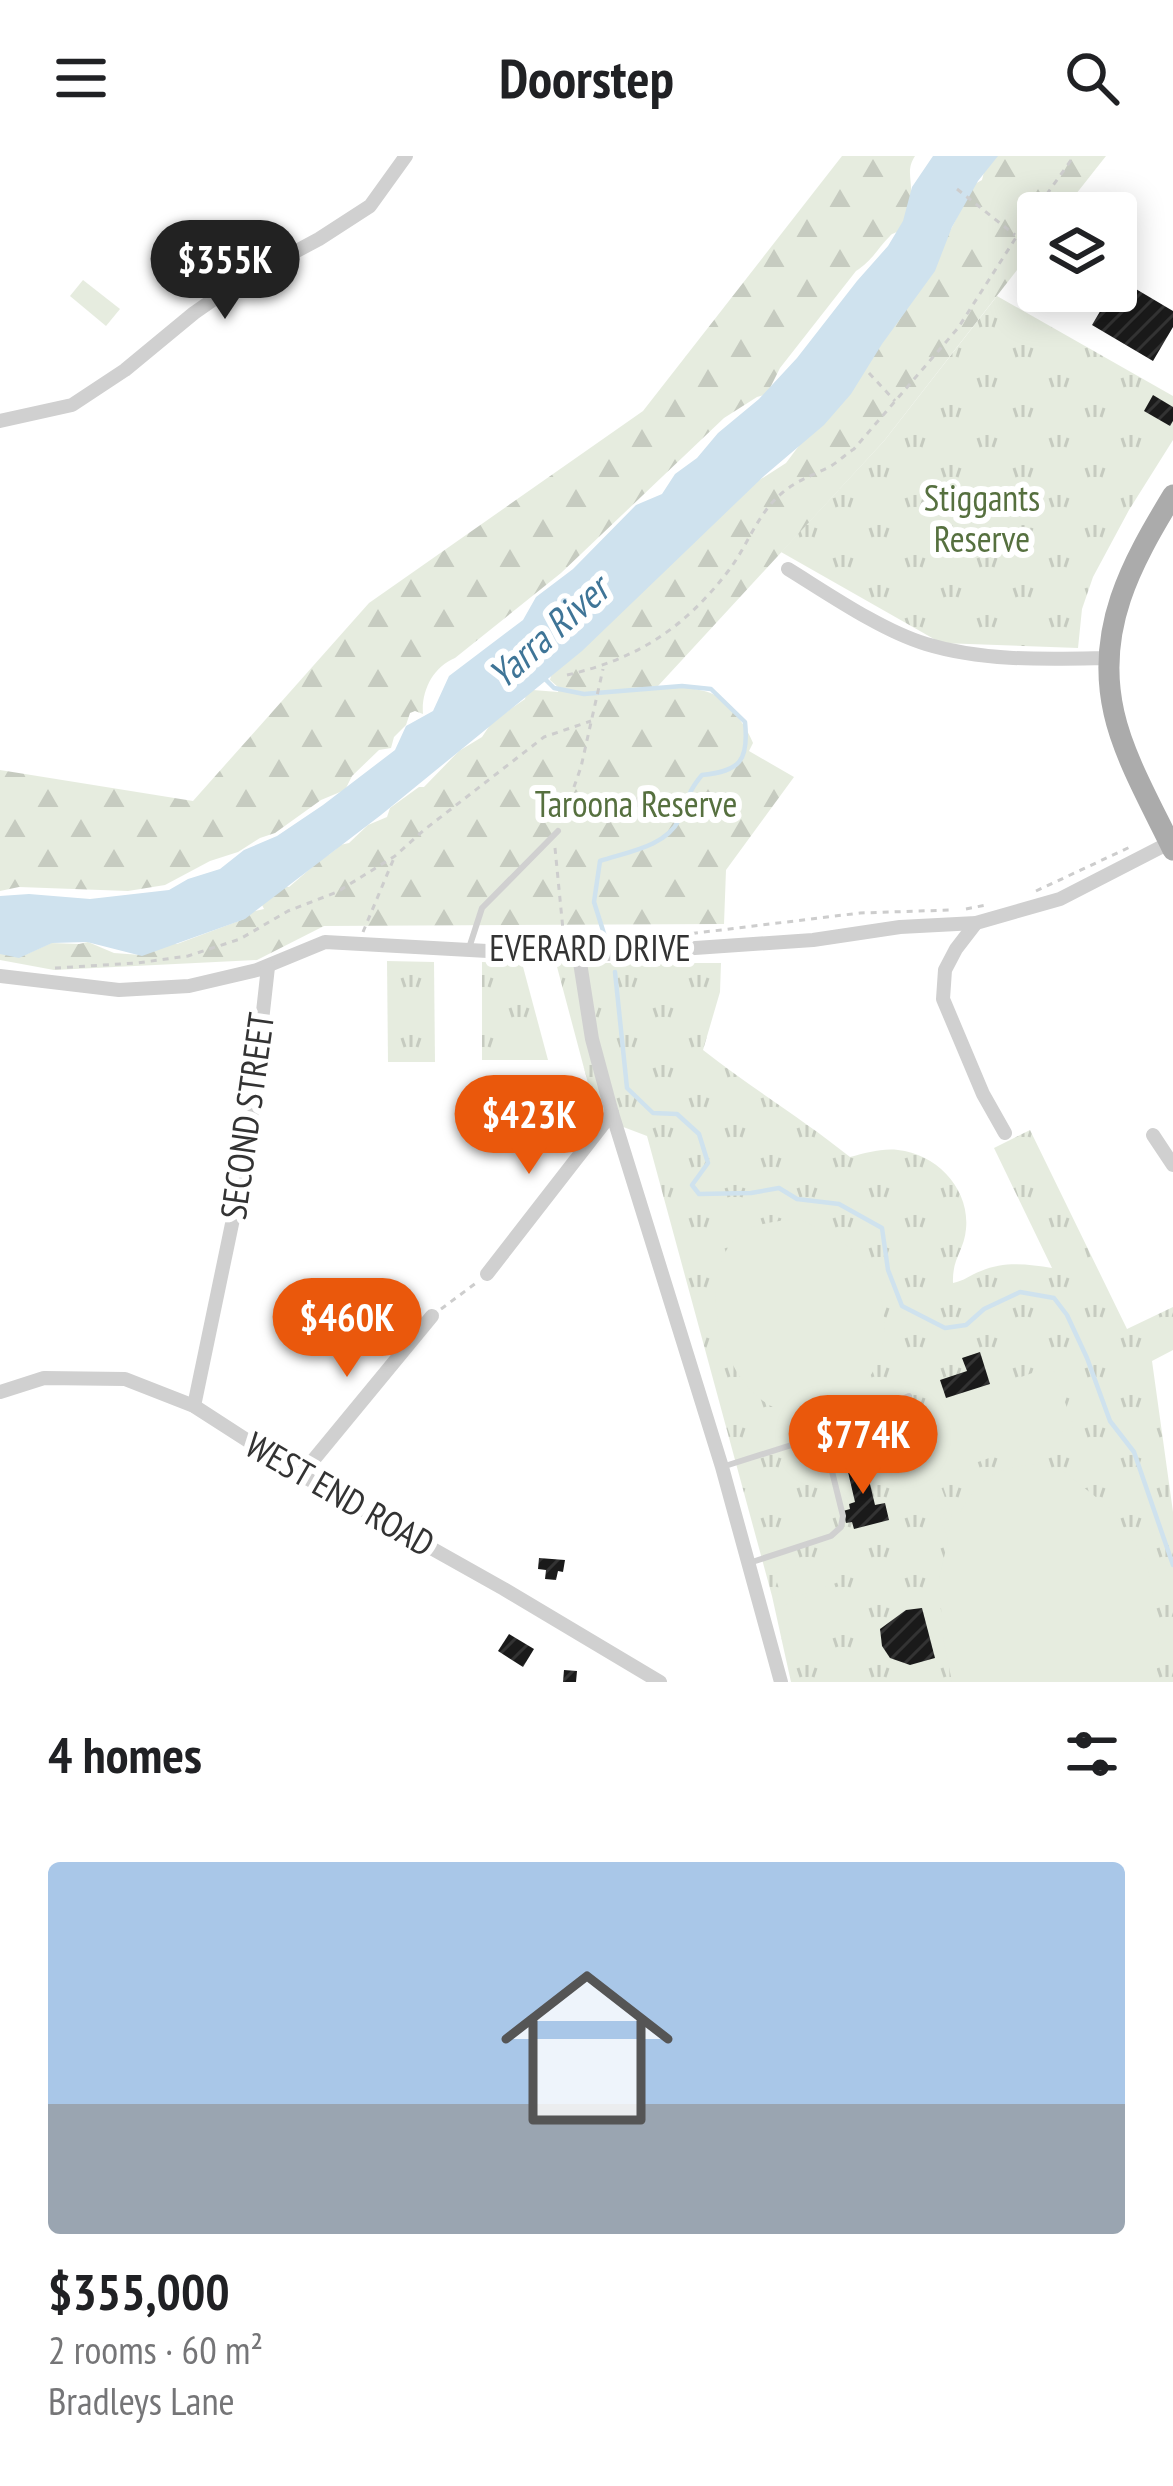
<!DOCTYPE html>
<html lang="en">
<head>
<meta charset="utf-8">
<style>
  :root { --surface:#fff; --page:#f2f2f2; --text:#202124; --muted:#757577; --accent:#ea580c }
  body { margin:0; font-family:"PT Sans Narrow",sans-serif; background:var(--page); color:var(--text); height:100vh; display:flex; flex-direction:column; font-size:45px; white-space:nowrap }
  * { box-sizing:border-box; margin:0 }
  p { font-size:39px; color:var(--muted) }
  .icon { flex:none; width:66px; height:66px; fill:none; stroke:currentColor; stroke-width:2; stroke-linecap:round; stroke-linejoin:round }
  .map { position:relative; height:1526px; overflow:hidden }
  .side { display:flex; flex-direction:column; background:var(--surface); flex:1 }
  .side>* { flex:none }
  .buttons { position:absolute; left:1017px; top:36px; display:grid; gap:24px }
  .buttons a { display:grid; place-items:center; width:120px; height:120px; border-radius:12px; background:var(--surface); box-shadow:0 6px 30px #0003; font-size:60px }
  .price { position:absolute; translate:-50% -102px; padding:0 27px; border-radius:42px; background:var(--accent); color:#fff; font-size:39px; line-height:78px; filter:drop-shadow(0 3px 6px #0008) }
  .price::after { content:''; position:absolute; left:50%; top:72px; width:36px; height:27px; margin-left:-18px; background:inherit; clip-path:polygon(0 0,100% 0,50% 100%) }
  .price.selected { background:#222; color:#fff }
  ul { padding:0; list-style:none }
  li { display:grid; align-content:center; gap:24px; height:636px; padding:0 48px }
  li span { display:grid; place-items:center; height:372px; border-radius:12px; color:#555 }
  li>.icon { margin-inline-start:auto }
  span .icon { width:216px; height:216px; fill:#fffc; stroke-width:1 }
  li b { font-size:51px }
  h2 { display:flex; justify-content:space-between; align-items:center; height:144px; padding:0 48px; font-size:51px }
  header { display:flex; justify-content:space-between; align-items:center; height:156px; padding:0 48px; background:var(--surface); font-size:54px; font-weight:700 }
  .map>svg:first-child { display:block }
</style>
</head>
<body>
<header><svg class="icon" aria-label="menu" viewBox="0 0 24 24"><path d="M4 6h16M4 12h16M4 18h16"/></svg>Doorstep<svg class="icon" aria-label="search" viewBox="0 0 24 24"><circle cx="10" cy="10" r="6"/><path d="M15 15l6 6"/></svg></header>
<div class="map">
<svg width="1173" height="1526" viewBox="0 0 1173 1526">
  <defs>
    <pattern id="grass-tufts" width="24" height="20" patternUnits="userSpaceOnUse" patternTransform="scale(3)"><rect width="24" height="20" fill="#e6ecdf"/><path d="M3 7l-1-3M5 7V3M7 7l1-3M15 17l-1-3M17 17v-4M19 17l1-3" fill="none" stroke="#c6cbc0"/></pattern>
    <pattern id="forest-firs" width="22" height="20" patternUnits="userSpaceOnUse" patternTransform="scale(3)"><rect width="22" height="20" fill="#e6ecdf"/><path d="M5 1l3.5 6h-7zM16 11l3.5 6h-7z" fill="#c6cbc0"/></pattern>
    <pattern id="building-hatch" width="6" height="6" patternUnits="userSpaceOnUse" patternTransform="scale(3)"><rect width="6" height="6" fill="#1a1a1a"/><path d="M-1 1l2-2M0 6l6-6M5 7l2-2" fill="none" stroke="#333"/></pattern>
  </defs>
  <rect width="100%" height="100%" fill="#fff"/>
  <g fill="url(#grass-tufts)">
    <path d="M997,140l176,100v44l-44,70 -36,67 -11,32 -4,39 -137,-5 -160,-91 103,-111z"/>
    <path d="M387,805l47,1 1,100h-47z"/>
    <path d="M482,806l40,1 26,97h-66z"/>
    <path d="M556,807h165l-1,29 -17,58c48,38 100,69 147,107 16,-4 32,-9 48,-7 39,4 72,39 68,79 -2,22 -14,29 -13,54 11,-2 17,-8 28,-12 23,-10 47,-7 71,-3l-58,-120 36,-18 97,199 46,-22v43l-21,11 21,151v170h-382l-19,-86 -125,-460 -50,-19z"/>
  </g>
  <g fill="url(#forest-firs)">
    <path d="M842,0h73c-9,14 -3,22 -4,38 -1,10 -6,29 -13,37 -2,2 -6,2 -8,5 -13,13 -17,24 -34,35l-76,97 -13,26 -10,3 -33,21 -163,155 -106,85c-22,9 -34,33 -32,56l-8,-3 -5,2 -4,12 -12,12 -3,11 -12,2 -27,26 -7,14 -24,10 -46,33 -15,5 -22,14 -28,9 -45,24 -37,6 -109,-4 -19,4v-121l193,31 176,-198 274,-192z"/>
    <path d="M995,0h111l-45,57h-23v30l-154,198 -226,245c16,1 43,1 59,10 12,6 31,33 36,47l-4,8 45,26 -68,93 -2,54 -400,2 -67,34 -203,10 -54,-10v-10l27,4 24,-11 28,1 9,-2 26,11 27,2 22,-13 14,2 67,-25 2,-6 18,-4 -2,-4 23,-19 4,1c10,-8 19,-17 29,-25 8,-6 16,-10 22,-17l9,-2 19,-18 19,-8 3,-9 29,-21h5l35,-36 23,-14 10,-15 33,-23 1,-5 7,-4 25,2 1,-4 -9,-8 1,-4 196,-188 39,-25 126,-168 19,-19 2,-11 40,-80 9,-5 2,-8z"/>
  </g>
  <g fill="#e6ecdf">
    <path d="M83,124l37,29 -14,17 -36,-30z"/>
    <path d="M799,1063c21,10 46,22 62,40 27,29 32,87 7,120 -5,6 -14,12 -21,18 -10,9 -20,10 -33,14 -80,21 -130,-127 -76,-175 16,-14 42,-15 61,-17z"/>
    <path d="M1052,1210l22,61 -162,59 -23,-62z"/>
    <path d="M1037,1308l26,7 48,38 35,51 13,67 -3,55h-204l-9,-45 -4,-58 9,-39 -18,-52 4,-1 16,44 -14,-45 4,-2 14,38c23,-40 35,-55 83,-58z"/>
    <path d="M830,1398l9,28 -56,19 -9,-28z"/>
    <path d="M840,1430l10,28 -57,19 -9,-28z"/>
  </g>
  <path fill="#cfe2ee" d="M933,0h65l-20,25 -26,46 -17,44 -53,73 -31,50 -27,31 -60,51 -182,175 -201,164 -136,104 -103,37 -55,-14 -35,1 -33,15 -19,-4v-58l29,-2 61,5 79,-9 19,-11 32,-10 24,-19 33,-14 46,-31 72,-55 11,-24 27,-15 16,-35 74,-56 13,-23 37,-28 63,-64 26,-11 13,-20 22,-16 21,-25 41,-34 38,-41 60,-77 31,-35 15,-25 9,-34z"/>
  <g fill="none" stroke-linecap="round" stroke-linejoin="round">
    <g stroke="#cfe2ee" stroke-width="4.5">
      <path d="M544,522l10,10 30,6 98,-8 29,3 34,33c4,39 -5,49 -43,53 -16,19 -13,25 -23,45 -14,27 -52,32 -79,41l-6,41 12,38"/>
      <path d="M615,816l12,116 26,25 24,1 22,20 9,29 -16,22 7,9 52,-1 28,-5 18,11 42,5 43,24 6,42 14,36 43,22 21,-3 18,-16 36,-17 34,6 13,17 20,43 23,63 24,31 39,113"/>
    </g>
  </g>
  <g fill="url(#building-hatch)">
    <path d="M1119,123l54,32v16l-20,34 -61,-36 20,-34h4z"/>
    <path d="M1153,239l20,12v14l-3,5 -26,-15z"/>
    <path d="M980,1196l10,32 -44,14 -6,-18 27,-9 -5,-13z"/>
    <path d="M863,1299l12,50 10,-2 4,17 -35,9 -2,-7 -6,1 -3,-12 7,-2 -1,-5 6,-2 -10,-43z"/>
    <path d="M539,1402l26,2 -2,12 -5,-1 -2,9 -11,-1 1,-9 -8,-1z"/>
    <path d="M922,1452l13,50 -25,7 -20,-7 -8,-12 -2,-17 26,-19z"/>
    <path d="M509,1478l25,15 -11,18 -25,-16z"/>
    <path d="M564,1514l13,1 -1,11h-13z"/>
  </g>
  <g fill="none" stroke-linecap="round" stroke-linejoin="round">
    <g stroke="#cdcdcd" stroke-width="3" stroke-dasharray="6 6" stroke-linecap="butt">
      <path d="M957,33l58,46"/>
      <path d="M869,217l26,28"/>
      <path d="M567,519c70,-16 118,-47 162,-105 19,-25 28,-56 53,-77 15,-13 32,-18 49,-27 8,-5 15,-12 23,-17l104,-121 59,-92 57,-80"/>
      <path d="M562,665l19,-54 22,-98"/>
      <path d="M555,692l9,92"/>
      <path d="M1036,735l94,-44"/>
      <path d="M966,753l20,-4"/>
      <path d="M363,776l31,-74"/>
      <path d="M680,779l180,-22 91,-3"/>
      <path d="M55,812l82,-5 51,-7 52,-17 48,-28 49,-19 58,-36 29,-26 120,-93 47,-16"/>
      <path d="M240,1025l4,-20"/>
      <path d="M441,1153l35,-26"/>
    </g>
    <g stroke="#d0d0d0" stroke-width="6">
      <path d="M469,792l13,-40 76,-77"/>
      <path d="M725,1310l98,-31 86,-39"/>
      <path d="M749,1407l82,-27 10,-9 2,-11 -20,-81"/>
    </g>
    <g stroke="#d0d0d0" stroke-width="14">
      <path d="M0,265l72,-16 53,-35 69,-57 43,-30 82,-44 51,-33 36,-50"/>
      <path d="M788,413c39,24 94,62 138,75 59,18 123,15 184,14"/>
      <path d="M976,767l-20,26 -11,21 -2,29 40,95 22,39"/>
      <path d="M579,800l13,83 20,74 110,354 59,215"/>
      <path d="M0,820l119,14 70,-4 68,-16 68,-28 254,14 234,-16 87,-13 76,-4 84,-24 113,-58"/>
      <path d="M1153,979l20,30"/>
      <path d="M248,990l20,-179"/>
      <path d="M487,1118l125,-161"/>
      <path d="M0,1236l44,-14 81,1 69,27 107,69 203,114 156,93"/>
      <path d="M194,1250l44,-211"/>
      <path d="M301,1319l131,-159"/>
    </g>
    <path stroke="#ababab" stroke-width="21" d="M1173,339c-42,69 -78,134 -59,218 10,45 39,95 59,137"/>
  </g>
  <g text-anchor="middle" stroke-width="12" stroke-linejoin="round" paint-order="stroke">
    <g font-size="36" fill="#56703f" stroke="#fff">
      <text x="982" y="355">Stiggants<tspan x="982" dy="41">Reserve</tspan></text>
      <text x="636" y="661">Taroona Reserve</text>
    </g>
    <g font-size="36" fill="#333" stroke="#fff">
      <text x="590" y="805">EVERARD DRIVE</text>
      <text transform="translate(247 960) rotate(-82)" y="13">SECOND STREET</text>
      <text transform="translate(340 1338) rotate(30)" y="13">WEST END ROAD</text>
    </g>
    <g font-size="39" font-style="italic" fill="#3f7597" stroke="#fff">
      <text transform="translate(548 476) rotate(-42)" y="14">Yarra River</text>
    </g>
  </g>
</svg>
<div class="buttons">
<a><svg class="icon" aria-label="layers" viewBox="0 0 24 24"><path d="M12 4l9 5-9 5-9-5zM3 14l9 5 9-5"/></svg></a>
</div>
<b class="price selected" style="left:225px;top:166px">$355K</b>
<b class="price" style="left:529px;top:1021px">$423K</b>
<b class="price" style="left:347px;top:1224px">$460K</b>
<b class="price" style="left:863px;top:1341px">$774K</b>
</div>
<section class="side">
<h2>4 homes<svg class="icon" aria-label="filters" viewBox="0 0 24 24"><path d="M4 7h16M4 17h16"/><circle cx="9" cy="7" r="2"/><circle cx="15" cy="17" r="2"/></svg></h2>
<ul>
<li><span style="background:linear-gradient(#a9c7e8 65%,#9aa5b1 0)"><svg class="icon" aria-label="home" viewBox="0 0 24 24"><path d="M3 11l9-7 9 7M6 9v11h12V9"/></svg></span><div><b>$355,000</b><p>2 rooms · 60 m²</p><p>Bradleys Lane</p></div></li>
</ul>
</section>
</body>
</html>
